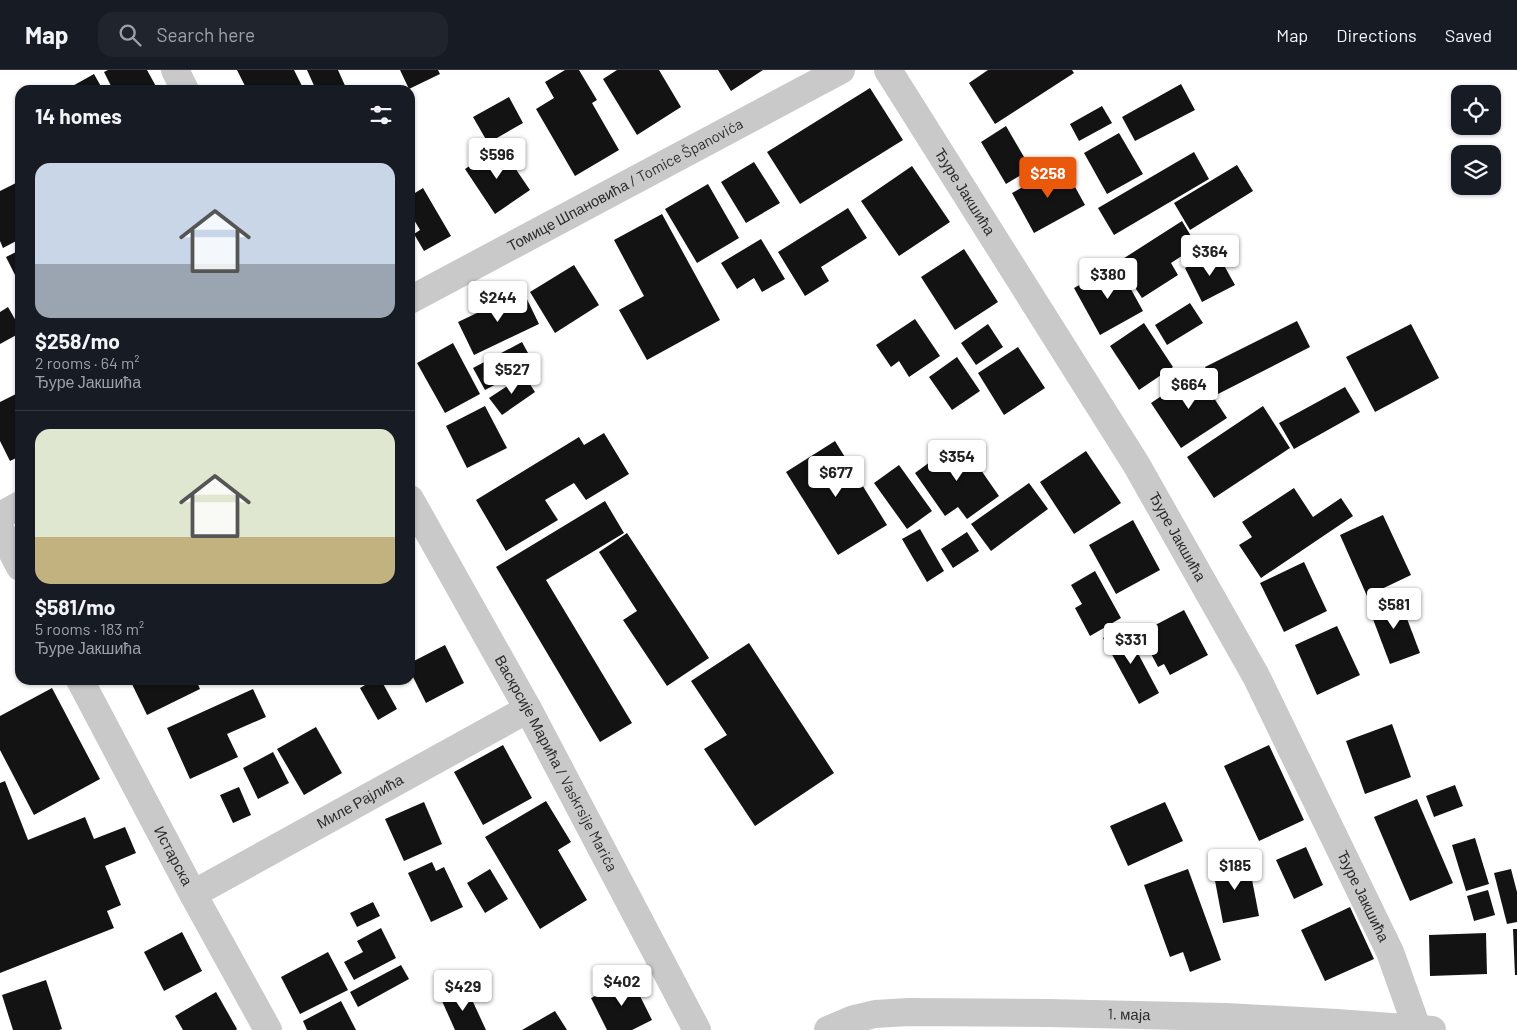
<!DOCTYPE html>
<html lang="en">
<head>
<meta charset="utf-8">
<style>
  :root { --surface:#171b24; --page:#20242c; --text:#f1f3f6; --muted:#9ea1a6; --line:#363941; --accent:#ea580c }
  body { margin:0; font-family:Barlow,sans-serif; background:var(--page); color:var(--text); height:100vh; display:flex; flex-direction:column; font-size:19px; white-space:nowrap }
  * { box-sizing:border-box; margin:0 }
  p { font-size:16px; color:var(--muted) }
  .icon { flex:none; width:28px; height:28px; fill:none; stroke:currentColor; stroke-width:2; stroke-linecap:round; stroke-linejoin:round }
  .map { position:relative; flex:1; overflow:hidden }
  .panel { position:absolute; left:15px; top:15px; width:400px; height:600px; display:flex; flex-direction:column; background:var(--surface); border-radius:15px; box-shadow:0 1px 4px #0004 }
  .panel>* { flex:none }
  .tools { position:absolute; left:1451px; top:15px; display:grid; gap:10px }
  .tools a { display:grid; place-items:center; width:50px; height:50px; border-radius:10px; background:var(--surface); box-shadow:0 1px 4px #0004; font-size:25px }
  .price { position:absolute; translate:-50% -42px; padding:0 11px; border-radius:5px; background:#fff; color:#222; font-size:16px; line-height:32px; filter:drop-shadow(0 1px 2px #0008) }
  .price::after { content:''; position:absolute; left:50%; top:30px; width:15px; height:11px; margin-left:-8px; background:inherit; clip-path:polygon(0 0,100% 0,50% 100%) }
  .price.selected { background:var(--accent); color:#fff }
  ul { padding:0; list-style:none }
  li { display:grid; align-content:center; gap:10px; height:265px; padding:0 20px }
  li+li { border-top:1px solid var(--line) }
  li span { display:grid; place-items:center; height:155px; border-radius:15px; color:#555 }
  li>.icon { margin-inline-start:auto }
  span .icon { width:90px; height:90px; fill:#fffc; stroke-width:1 }
  li b { font-size:21px }
  h2 { display:flex; justify-content:space-between; align-items:center; height:60px; padding:0 20px; font-size:21px }
  header { display:flex; align-items:center; gap:30px; box-sizing:border-box; height:70px; padding:0 25px; background:var(--surface); border-bottom:1px solid var(--line) }
  header strong { font-size:24px }
  nav { display:flex; gap:28px; margin-inline-start:auto; font-size:18px }
  .search { width:350px; height:45px; background:var(--page); display:flex; align-items:center; gap:12px; box-sizing:border-box; padding:0 18px; border-radius:15px; color:var(--muted); font-size:19px }
  .map>svg:first-child { display:block }
</style>
</head>
<body>
<header>
<strong>Map</strong>
<div class="search"><svg class="icon" aria-label="search" viewBox="0 0 24 24"><circle cx="10" cy="10" r="6"/><path d="M15 15l6 6"/></svg>Search here</div>
<nav><a>Map</a><a>Directions</a><a>Saved</a></nav>
</header>
<div class="map">
<svg width="1517" height="960" viewBox="0 0 1517 960">
  <rect width="100%" height="100%" fill="#fff"/>
  <g fill="#131313">
    <path d="M108,0h39l11,20h-45l-9,-18z"/>
    <path d="M237,0h57l10,20h-57z"/>
    <path d="M307,0h31l9,20h-31z"/>
    <path d="M400,0h38l2,4 -31,15z"/>
    <path d="M565,0h14l18,30 -5,3 27,47 -44,26 -39,-67 18,-11 -9,-16z"/>
    <path d="M617,0h42l22,37 -44,28 -34,-56z"/>
    <path d="M718,0h45l-32,21z"/>
    <path d="M988,0h84l2,3 -79,51 -26,-41z"/>
    <path d="M94,4l9,16h-32l-2,-2z"/>
    <path d="M1181,14l14,26 -60,31 -13,-24z"/>
    <path d="M870,18l33,52 -103,64 -33,-52z"/>
    <path d="M509,27l14,26 -35,20 -15,-26z"/>
    <path d="M1102,36l10,17 -33,18 -9,-17z"/>
    <path d="M1006,56l25,43 -25,15 -25,-42z"/>
    <path d="M1119,63l24,41 -36,20 -23,-41z"/>
    <path d="M500,76l30,44 -35,24 -30,-45z"/>
    <path d="M1194,82l15,27 -95,56 -16,-27z"/>
    <path d="M754,92l26,41 -34,20 -25,-41z"/>
    <path d="M1063,95l22,40 -51,28 -22,-40z"/>
    <path d="M1237,95l16,26 -63,39 -16,-27z"/>
    <path d="M912,96l38,56 -51,34 -38,-55z"/>
    <path d="M20,111v58l-17,9 -3,-7v-50z"/>
    <path d="M708,114l31,54 -42,25 -32,-54z"/>
    <path d="M423,118l28,48 -27,15 -10,-17 6,-4 -10,-17v-17z"/>
    <path d="M848,138l19,30 -46,29 8,14 -24,15 -27,-44z"/>
    <path d="M662,144l58,106 -73,40 -28,-50 25,-14 -30,-56z"/>
    <path d="M1182,151l15,25 -26,17 7,12 -36,23 -24,-36z"/>
    <path d="M761,169l24,40 -23,13 -8,-14 -17,11 -16,-26z"/>
    <path d="M964,179l34,53 -43,28 -34,-53z"/>
    <path d="M20,180v35l-14,-28z"/>
    <path d="M1216,181l19,34 -33,17 -17,-34z"/>
    <path d="M1117,194l26,47 -43,24 -26,-47z"/>
    <path d="M574,195l25,40 -44,28 -25,-41z"/>
    <path d="M523,221l16,33 -65,31 -16,-33z"/>
    <path d="M1190,233l13,20 -36,22 -12,-20z"/>
    <path d="M8,237l12,21v5l-20,11v-32z"/>
    <path d="M915,249l25,37 -31,21 -10,-16 -8,6 -15,-22z"/>
    <path d="M1297,251l13,26 -92,47 -13,-27z"/>
    <path d="M1144,253l29,44 -34,23 -29,-44z"/>
    <path d="M988,254l15,23 -27,18 -15,-22z"/>
    <path d="M1411,254l28,54 -64,34 -29,-55z"/>
    <path d="M522,272l12,22 -49,26 -12,-22z"/>
    <path d="M453,273l27,51 -35,19 -28,-50z"/>
    <path d="M1018,277l27,41 -41,27 -26,-42z"/>
    <path d="M957,287l23,34 -28,19 -23,-33z"/>
    <path d="M1197,302l30,46 -46,30 -30,-45z"/>
    <path d="M524,305l11,17 -33,23 -13,-17z"/>
    <path d="M1345,317l15,25 -66,37 -15,-26z"/>
    <path d="M20,322v64l-10,5 -10,-20v-39z"/>
    <path d="M485,336l22,42 -40,20 -21,-42z"/>
    <path d="M1263,336l27,42 -76,50 -27,-41z"/>
    <path d="M604,363l25,41 -43,26 -12,-17 -29,17 13,20 -52,31 -30,-51 103,-63 5,8z"/>
    <path d="M960,370l39,56 -32,23 -9,-12 -13,9 -30,-43z"/>
    <path d="M835,371l52,84 -49,30 -52,-83z"/>
    <path d="M1086,381l35,52 -47,31 -34,-52z"/>
    <path d="M899,395l33,46 -25,18 -33,-46z"/>
    <path d="M1029,413l19,26 -57,42 -20,-27z"/>
    <path d="M1294,418l19,29 28,-19 12,18 -92,62 -22,-33 13,-8 -10,-15z"/>
    <path d="M605,431l19,32 -78,47 86,143 -32,19 -104,-175z"/>
    <path d="M1383,445l28,60 -44,21 -27,-61z"/>
    <path d="M1133,450l27,50 -44,24 -27,-49z"/>
    <path d="M920,459l24,42 -17,11 -25,-43z"/>
    <path d="M967,462l12,19 -26,17 -12,-19z"/>
    <path d="M627,463l82,125 -42,28 -44,-66 14,-9 -38,-59z"/>
    <path d="M1304,492l23,49 -43,21 -24,-49z"/>
    <path d="M1095,501l26,47 -31,18 -15,-28 7,-4 -11,-19z"/>
    <path d="M1398,525l22,58 -30,11 -22,-58z"/>
    <path d="M1184,540l24,45 -38,20 -6,-11 -6,3 -18,-34z"/>
    <path d="M1337,556l23,49 -43,20 -22,-50z"/>
    <path d="M1124,557l35,66 -20,11 -36,-66z"/>
    <path d="M749,573l85,130 -79,53 -51,-77 23,-14 -36,-54z"/>
    <path d="M445,575l19,38 -38,20 -16,-32v-8z"/>
    <path d="M130,610h66l4,9 -53,26z"/>
    <path d="M374,610h7l16,29 -19,11 -18,-32z"/>
    <path d="M52,618l48,91 -66,36 -34,-65v-34z"/>
    <path d="M253,619l13,28 -39,17 11,23 -48,22 -23,-51z"/>
    <path d="M1392,654l19,53 -46,17 -19,-53z"/>
    <path d="M316,657l26,46 -38,22 -27,-46z"/>
    <path d="M503,675l29,53 -49,27 -29,-53z"/>
    <path d="M1269,675l35,75 -45,21 -35,-75z"/>
    <path d="M273,682l16,31 -31,16 -15,-31z"/>
    <path d="M5,711l23,59 57,-23 9,22 31,-12 11,26 -31,13 16,39 -14,6 7,17 -114,45v-190z"/>
    <path d="M1455,715l8,21 -29,11 -8,-21z"/>
    <path d="M239,717l12,28 -18,8 -13,-28z"/>
    <path d="M1417,729l36,84 -43,18 -36,-84z"/>
    <path d="M546,731l25,41 -13,8 29,50 -47,29 -55,-92z"/>
    <path d="M424,732l18,42 -38,17 -19,-42z"/>
    <path d="M1165,732l18,39 -55,25 -18,-40z"/>
    <path d="M1475,768l14,46 -23,7 -14,-46z"/>
    <path d="M1306,777l17,38 -29,14 -18,-39z"/>
    <path d="M1248,789l11,57 -36,7 -11,-58z"/>
    <path d="M432,792l4,9 8,-4 19,40 -32,15 -23,-49z"/>
    <path d="M490,799l18,30 -23,14 -18,-30z"/>
    <path d="M1188,799l33,91 -31,12 -7,-20 -13,5 -26,-72z"/>
    <path d="M1511,799l6,23v30l-10,2 -13,-51z"/>
    <path d="M1488,820l7,25 -21,6 -7,-25z"/>
    <path d="M373,832l7,14 -23,11 -7,-14z"/>
    <path d="M1350,837l24,52 -49,22 -24,-51z"/>
    <path d="M381,858l15,30 -42,22 -10,-18 19,-10 -6,-11z"/>
    <path d="M1513,859h4v46h-2z"/>
    <path d="M182,862l20,39 -38,20 -20,-39z"/>
    <path d="M1486,863l1,41 -57,2 -1,-41z"/>
    <path d="M328,882l20,38 -48,24 -19,-37z"/>
    <path d="M401,895l8,14 -51,28 -8,-15z"/>
    <path d="M631,908l21,42 -20,10h-25l-16,-32z"/>
    <path d="M46,910l16,49 -3,1h-46l-11,-35z"/>
    <path d="M467,919l19,41h-31l-13,-29z"/>
    <path d="M216,922l21,37 -1,1h-53l-8,-14z"/>
    <path d="M341,931l15,29h-49l-4,-9z"/>
    <path d="M555,941l12,19h-45z"/>
  </g>
  <g fill="none" stroke-linecap="round" stroke-linejoin="round">
    <g stroke="#c9c9c9" stroke-width="28">
      <path d="M175,0l10,20"/>
      <path id="s1" d="M888,0l248,394 120,212 134,276 27,76"/>
      <path id="s2" d="M410,230l431,-230"/>
      <path id="s3" d="M410,429l118,210 169,321"/>
      <path d="M0,446l20,-11"/>
      <path d="M0,459l20,38"/>
      <path id="s4" d="M80,610l113,214 75,136"/>
      <path id="s5" d="M193,824l335,-185"/>
      <path id="s6" d="M828,960l26,-11 21,-5 34,-2 139,1 178,4 111,6 95,7"/>
    </g>
  </g>
  <g text-anchor="middle" stroke-width="5" stroke-linejoin="round" paint-order="stroke">
    <g font-size="15" fill="#2c2c2c" stroke="#fff">
      <text dy="5" stroke="none"><textPath href="#s2" startOffset="244">Томице Шпановића / Tomice Španovića</textPath></text>
      <text dy="5" stroke="none"><textPath href="#s1" startOffset="144">Ђуре Јакшића</textPath></text>
      <text dy="5" stroke="none"><textPath href="#s1" startOffset="549">Ђуре Јакшића</textPath></text>
      <text dy="5" stroke="none"><textPath href="#s3" startOffset="302">Васкрсије Марића / Vaskrsije Marića</textPath></text>
      <text dy="5" stroke="none"><textPath href="#s5" startOffset="191">Миле Рајлића</textPath></text>
      <text dy="5" stroke="none"><textPath href="#s4" startOffset="199">Истарска</textPath></text>
      <text dy="5" stroke="none"><textPath href="#s1" startOffset="954">Ђуре Јакшића</textPath></text>
      <text dy="5" stroke="none"><textPath href="#s6" startOffset="304">1. маја</textPath></text>
    </g>
  </g>
</svg>
<div class="tools">
<a><svg class="icon" aria-label="locate" viewBox="0 0 24 24"><circle cx="12" cy="12" r="6"/><path d="M12 2v4M12 18v4M2 12h4M18 12h4"/></svg></a>
<a><svg class="icon" aria-label="layers" viewBox="0 0 24 24"><path d="M12 4l9 5-9 5-9-5zM3 14l9 5 9-5"/></svg></a>
</div>
<b class="price" style="left:497px;top:110px">$596</b>
<b class="price selected" style="left:1048px;top:129px">$258</b>
<b class="price" style="left:1210px;top:207px">$364</b>
<b class="price" style="left:1108px;top:230px">$380</b>
<b class="price" style="left:498px;top:253px">$244</b>
<b class="price" style="left:512px;top:325px">$527</b>
<b class="price" style="left:1189px;top:340px">$664</b>
<b class="price" style="left:957px;top:412px">$354</b>
<b class="price" style="left:836px;top:428px">$677</b>
<b class="price" style="left:1394px;top:560px">$581</b>
<b class="price" style="left:1131px;top:595px">$331</b>
<b class="price" style="left:1235px;top:821px">$185</b>
<b class="price" style="left:622px;top:937px">$402</b>
<b class="price" style="left:463px;top:942px">$429</b>
<section class="panel">
<h2>14 homes<svg class="icon" aria-label="filters" viewBox="0 0 24 24"><path d="M4 7h16M4 17h16"/><circle cx="9" cy="7" r="2"/><circle cx="15" cy="17" r="2"/></svg></h2>
<ul>
<li><span style="background:linear-gradient(#c9d6e8 65%,#9aa5b1 0)"><svg class="icon" aria-label="home" viewBox="0 0 24 24"><path d="M3 11l9-7 9 7M6 9v11h12V9"/></svg></span><div><b>$258/mo</b><p>2 rooms · 64 m²</p><p>Ђуре Јакшића</p></div></li>
<li><span style="background:linear-gradient(#dfe7d0 70%,#c2b280 0)"><svg class="icon" aria-label="home" viewBox="0 0 24 24"><path d="M3 11l9-7 9 7M6 9v11h12V9"/></svg></span><div><b>$581/mo</b><p>5 rooms · 183 m²</p><p>Ђуре Јакшића</p></div></li>
</ul>
</section>
</div>
</body>
</html>
